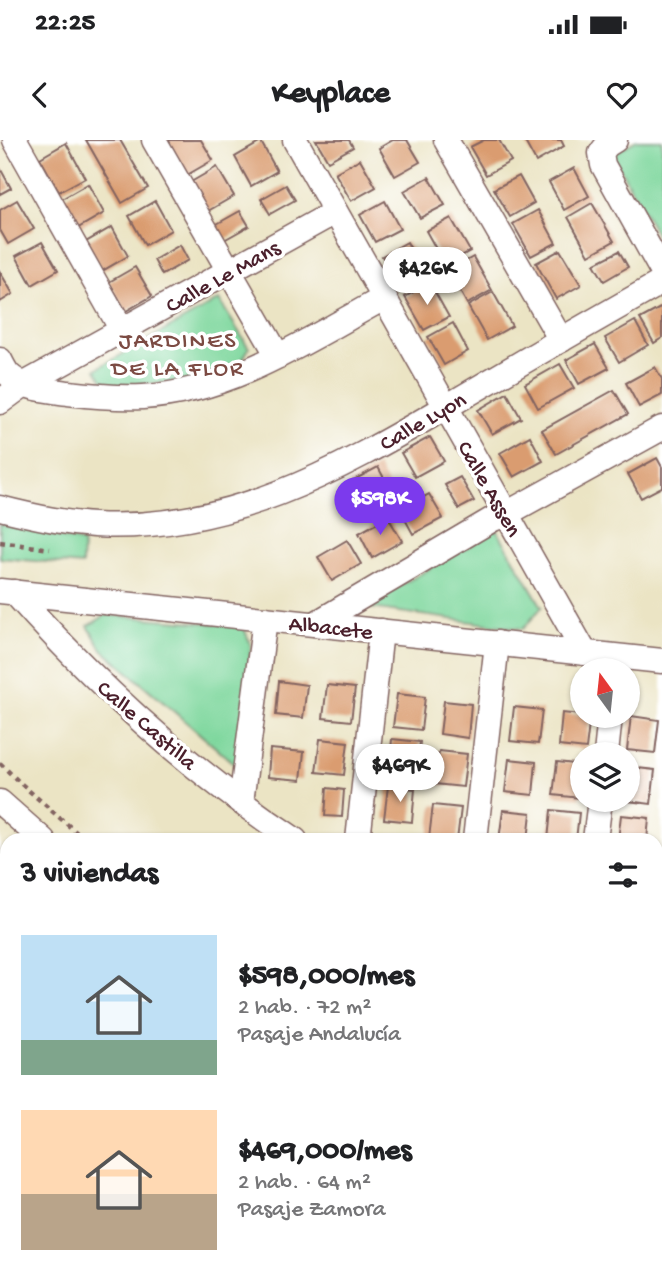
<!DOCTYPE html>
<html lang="es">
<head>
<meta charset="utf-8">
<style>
  :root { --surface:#fff; --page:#f2f2f2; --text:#202124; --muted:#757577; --accent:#7c3aed }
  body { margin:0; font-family:"Gochi Hand",sans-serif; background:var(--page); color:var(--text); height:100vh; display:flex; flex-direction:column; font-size:26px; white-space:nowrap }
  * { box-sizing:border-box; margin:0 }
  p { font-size:23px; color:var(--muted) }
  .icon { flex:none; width:38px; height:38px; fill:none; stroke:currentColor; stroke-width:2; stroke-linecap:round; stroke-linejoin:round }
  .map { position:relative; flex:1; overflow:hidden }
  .details { position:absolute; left:0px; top:693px; width:663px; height:448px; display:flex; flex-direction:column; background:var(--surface); border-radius:21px 21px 0 0; box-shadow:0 2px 5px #0004 }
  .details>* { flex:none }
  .needle { width:46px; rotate:345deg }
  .tools { position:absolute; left:570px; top:518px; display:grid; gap:14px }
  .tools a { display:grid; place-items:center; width:70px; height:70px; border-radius:50%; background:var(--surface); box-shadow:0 2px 5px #0004; font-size:35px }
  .price { position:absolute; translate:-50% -60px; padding:0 16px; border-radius:24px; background:#fff; color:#222; font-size:23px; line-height:46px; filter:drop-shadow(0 2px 4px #0008) }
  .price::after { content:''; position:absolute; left:50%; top:42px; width:21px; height:16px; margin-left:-10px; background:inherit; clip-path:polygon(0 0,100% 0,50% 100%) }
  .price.active { background:var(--accent); color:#fff }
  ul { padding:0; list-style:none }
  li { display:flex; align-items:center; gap:21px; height:175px; padding:0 21px }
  li span { display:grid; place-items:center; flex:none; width:196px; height:140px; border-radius:0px; color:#555 }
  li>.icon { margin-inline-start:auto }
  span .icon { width:84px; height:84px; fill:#fffc; stroke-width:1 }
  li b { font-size:30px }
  h2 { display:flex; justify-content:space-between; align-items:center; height:84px; padding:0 21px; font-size:30px }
  .status { display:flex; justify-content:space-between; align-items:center; height:49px; padding:0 35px; background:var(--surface); direction:ltr }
  .status svg { height:19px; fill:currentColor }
  header { display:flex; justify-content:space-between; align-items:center; height:91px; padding:0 21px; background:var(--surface); font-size:32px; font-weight:700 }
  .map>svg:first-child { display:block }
</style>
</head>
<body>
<div class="status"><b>22:25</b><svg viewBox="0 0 49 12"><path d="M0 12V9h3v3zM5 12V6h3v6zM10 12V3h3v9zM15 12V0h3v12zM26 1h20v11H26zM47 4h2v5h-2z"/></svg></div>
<header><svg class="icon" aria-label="back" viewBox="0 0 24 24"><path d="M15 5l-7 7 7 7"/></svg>Keyplace<svg class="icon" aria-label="heart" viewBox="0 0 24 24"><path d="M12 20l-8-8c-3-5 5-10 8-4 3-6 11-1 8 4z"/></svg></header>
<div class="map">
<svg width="662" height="1141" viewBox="0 0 662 1141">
  <rect width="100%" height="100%" fill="#fff"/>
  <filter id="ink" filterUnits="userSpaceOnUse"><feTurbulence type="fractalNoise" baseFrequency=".0143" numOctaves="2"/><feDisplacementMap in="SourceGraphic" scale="14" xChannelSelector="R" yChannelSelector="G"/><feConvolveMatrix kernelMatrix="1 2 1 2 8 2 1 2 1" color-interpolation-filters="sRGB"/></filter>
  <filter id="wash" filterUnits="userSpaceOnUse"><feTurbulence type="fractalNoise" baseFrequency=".00686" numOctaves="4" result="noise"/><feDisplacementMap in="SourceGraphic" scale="28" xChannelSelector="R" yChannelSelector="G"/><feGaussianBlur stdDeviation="1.57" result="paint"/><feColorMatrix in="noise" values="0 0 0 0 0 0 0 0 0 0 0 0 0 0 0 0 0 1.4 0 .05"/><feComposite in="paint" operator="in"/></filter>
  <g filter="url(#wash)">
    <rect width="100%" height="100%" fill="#ebe4c4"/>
    <g fill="#7ed79d" stroke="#647b64" stroke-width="2">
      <path d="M637,0h25v105l-50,-91z"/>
      <path d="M219,160l30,48 -7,13 -57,21 -78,4 -11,-17z"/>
      <path d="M0,384l83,18 -1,23 -82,-7z"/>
      <path d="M497,390l45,77 -19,22 -160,-22z"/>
      <path d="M106,475l137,11 8,19 -12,123 -137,-119 -14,-23z"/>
    </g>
    <g id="blocks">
      <g fill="#da9c70">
        <path d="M86,0h34l28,48 -26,15z"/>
        <path d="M169,0h32l12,20 -26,15 -19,-34z"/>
        <path d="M316,0h33l4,7 -25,14z"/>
        <path d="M393,0h14l13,22 -25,14 -16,-28z"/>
        <path d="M484,0h15l12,21 -25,14 -16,-28z"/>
        <path d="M524,0h37l3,6 -28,16z"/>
        <path d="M261,2l16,29 -26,15 -16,-29z"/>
        <path d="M66,3l19,35 -26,14 -19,-34z"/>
        <path d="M360,19l16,28 -25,14 -16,-28z"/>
        <path d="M217,27l17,29 -26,15 -17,-29z"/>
        <path d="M0,28l11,20 -11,6z"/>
        <path d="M574,28l15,28 -25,14 -15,-28z"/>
        <path d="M519,36l15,27 -24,14 -16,-28z"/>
        <path d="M429,37l16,28 -25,13 -16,-27z"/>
        <path d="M88,44l16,29 -26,15 -16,-29z"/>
        <path d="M286,45l9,15 -25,14 -9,-15z"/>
        <path d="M17,60l17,29 -26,15 -8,-14v-20z"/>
        <path d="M155,61l16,29 -26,15 -16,-29z"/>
        <path d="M385,61l15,28 -25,13 -15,-27z"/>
        <path d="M592,63l22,38 -25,14 -21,-38z"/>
        <path d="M538,70l18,33 -25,13 -18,-32z"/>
        <path d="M240,71l9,15 -25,14 -9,-15z"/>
        <path d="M451,78l19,33 -25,14 -19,-34z"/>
        <path d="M112,87l16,29 -26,15 -16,-29z"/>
        <path d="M42,102l16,28 -26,15 -16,-29z"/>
        <path d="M407,102l15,28 -24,13 -16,-27z"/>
        <path d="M180,105l8,15 -26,15 -8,-15z"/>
        <path d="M560,110l21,35 -25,14 -20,-36z"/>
        <path d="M619,111l9,16 -24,14 -10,-17z"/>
        <path d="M473,117l19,33 -25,14 -18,-33z"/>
        <path d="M135,127l17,29 -26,15 -17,-29z"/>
        <path d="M0,132l13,22 -13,8z"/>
        <path d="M430,143l19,34 -25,13 -19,-33z"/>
        <path d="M493,152l19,34 -25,14 -19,-34z"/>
        <path d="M662,167v31l-8,5 -14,-24z"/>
        <path d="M635,181l13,24 -29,17 -14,-24z"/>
        <path d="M453,183l15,28 -24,14 -16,-28z"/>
        <path d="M595,204l14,24 -30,16 -13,-24z"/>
        <path d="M560,224l14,24 -36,20 -13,-24z"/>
        <path d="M655,227l7,12v16l-23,12 -13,-24z"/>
        <path d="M614,250l14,24 -72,40 -14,-24z"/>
        <path d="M507,253l14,25 -29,16 -14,-24z"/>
        <path d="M530,296l13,25 -29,16 -14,-24z"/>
        <path d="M430,297l14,24 -29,16 -14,-24z"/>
        <path d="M657,318l5,9v20l-21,11 -13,-24z"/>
        <path d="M378,327l13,24 -29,16 -14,-24z"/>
        <path d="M460,337l14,24 -15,8 -14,-24z"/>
        <path d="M429,354l14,24 -30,16 -13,-24z"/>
        <path d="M388,377l14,24 -30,17 -13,-25z"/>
        <path d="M347,400l14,24 -29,17 -14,-24z"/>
        <path d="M279,541l28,4 -4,33 -27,-3z"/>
        <path d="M327,545l28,3 -4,33 -28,-3z"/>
        <path d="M397,554l28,3 -4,33 -28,-3z"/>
        <path d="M444,561l27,3 -3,34 -28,-4z"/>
        <path d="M514,567l28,3 -4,34 -28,-3z"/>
        <path d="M562,573l28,3 -4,33 -27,-3z"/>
        <path d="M631,576l28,4 -4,33 -28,-3z"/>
        <path d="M320,599l28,3 -4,33 -28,-3z"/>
        <path d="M392,599l28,3 -4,33 -27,-3z"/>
        <path d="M270,609l34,3 -3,28 -33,-3z"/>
        <path d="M439,611l28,3 -4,33 -28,-3z"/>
        <path d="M509,619l27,3 -3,33 -28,-3z"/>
        <path d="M557,622l26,3 -3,33 -27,-3z"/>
        <path d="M628,627l27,3 -4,34 -23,-3z"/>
        <path d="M388,646l27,3 -3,33 -28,-3z"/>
        <path d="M327,648l17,2 -2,27 -17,-1z"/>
        <path d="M433,665l28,3 -4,32 -28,-2z"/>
        <path d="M503,670l28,3 -3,27h-29z"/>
        <path d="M551,670l28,3 -3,27h-28z"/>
        <path d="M621,675l28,3 -2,22h-29z"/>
        <path d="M381,695l33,3v2h-33z"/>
        <path d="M660,755h2v18l-4,-1z"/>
        <path d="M657,790h5v34l-6,-1z"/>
        <path d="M656,887l6,2v29l-6,-2z"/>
        <path d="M656,940l6,1v29l-6,-2z"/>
      </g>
    </g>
  </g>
  <g filter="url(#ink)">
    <use href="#blocks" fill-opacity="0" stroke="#826461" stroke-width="2"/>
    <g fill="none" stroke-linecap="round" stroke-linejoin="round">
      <defs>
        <g id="minor">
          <path d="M15,0l107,190"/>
          <path d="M154,0l124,216"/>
          <path d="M295,0l290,513"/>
          <path d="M446,0l115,200"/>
          <path d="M615,0l-8,5 -6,8 2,12 59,106"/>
          <path d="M0,220c2,4 5,10 8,14 15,15 40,16 60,19 25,3 50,5 75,4 88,-5 166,-58 241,-99"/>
          <path d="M0,262l23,-17 312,-173"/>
          <path d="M0,368c31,8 62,15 94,17 134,7 241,-53 352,-118 71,-42 144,-84 216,-125"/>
          <path d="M0,451l662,70"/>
          <path d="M14,452c83,94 177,179 281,248"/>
          <path d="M315,484l178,-105 13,-5 156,-86"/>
          <path d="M606,614l4,-38"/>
          <path d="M0,662l43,38"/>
          <path d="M241,662l24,-183"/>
          <path d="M358,700l23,-209"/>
          <path d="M475,700l22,-197"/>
          <path d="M595,700l5,-40"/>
          <path d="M656,874l6,1"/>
          <path d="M656,1029l6,2"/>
        </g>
        <g id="major">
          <path d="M0,731l7,6"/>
          <path d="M0,840l7,3"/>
          <path d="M656,1083l6,1"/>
          <path d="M615,1134l24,7"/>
        </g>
        <g id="highway">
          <path d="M0,805l7,3"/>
          <path d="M0,926l7,1"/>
        </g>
      </defs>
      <use href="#minor" stroke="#826461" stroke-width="27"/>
      <use href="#major" stroke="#826461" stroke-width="34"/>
      <use href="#highway" stroke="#826461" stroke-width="39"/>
      <g stroke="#826461" stroke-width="4.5" stroke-dasharray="5 5" stroke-linecap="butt">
        <path d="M0,402l50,7"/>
        <path d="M0,623l18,18 67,59"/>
      </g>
      <use href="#minor" stroke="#fff" stroke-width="24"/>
      <use href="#major" stroke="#ebc669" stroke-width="32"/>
      <use href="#highway" stroke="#ebc669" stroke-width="37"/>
    </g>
  </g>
  <g text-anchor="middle" stroke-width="7" stroke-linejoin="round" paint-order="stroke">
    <g font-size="23" fill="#4a1f2b" stroke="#fff">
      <text transform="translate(222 135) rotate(-29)" y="8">Calle Le Mans</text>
      <text transform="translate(422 280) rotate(-30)" y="8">Calle Lyon</text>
      <text transform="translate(491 348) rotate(60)" y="8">Calle Assen</text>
      <text transform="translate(331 486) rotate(6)" y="8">Albacete</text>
      <text transform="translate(148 584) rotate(41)" y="8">Calle Castilla</text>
    </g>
    <g font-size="24" letter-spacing="2" fill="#7c4b43" stroke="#fff">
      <text x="178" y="207">JARDINES<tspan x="178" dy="28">DE LA FLOR</tspan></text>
    </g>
  </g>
</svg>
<div class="tools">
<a><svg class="needle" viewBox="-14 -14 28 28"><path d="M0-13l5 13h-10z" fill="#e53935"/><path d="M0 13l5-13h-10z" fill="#757577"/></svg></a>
<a><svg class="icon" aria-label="layers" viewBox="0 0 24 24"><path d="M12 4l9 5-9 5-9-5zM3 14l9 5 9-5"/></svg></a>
</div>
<b class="price" style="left:427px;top:167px">$426K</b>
<b class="price active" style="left:380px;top:397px">$598K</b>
<b class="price" style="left:400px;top:664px">$469K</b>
<section class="details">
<h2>3 viviendas<svg class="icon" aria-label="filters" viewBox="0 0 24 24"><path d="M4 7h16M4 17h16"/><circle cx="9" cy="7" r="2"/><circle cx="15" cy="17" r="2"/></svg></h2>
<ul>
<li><span style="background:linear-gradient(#bfe0f5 75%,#7fa58c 0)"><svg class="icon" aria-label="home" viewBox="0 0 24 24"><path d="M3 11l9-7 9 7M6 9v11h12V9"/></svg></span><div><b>$598,000/mes</b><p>2 hab. · 72 m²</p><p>Pasaje Andalucía</p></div></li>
<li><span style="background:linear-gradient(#ffd9b3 60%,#b9a48a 0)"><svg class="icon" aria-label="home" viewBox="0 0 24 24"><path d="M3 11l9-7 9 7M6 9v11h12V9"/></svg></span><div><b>$469,000/mes</b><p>2 hab. · 64 m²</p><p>Pasaje Zamora</p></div></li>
</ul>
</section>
</div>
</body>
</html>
